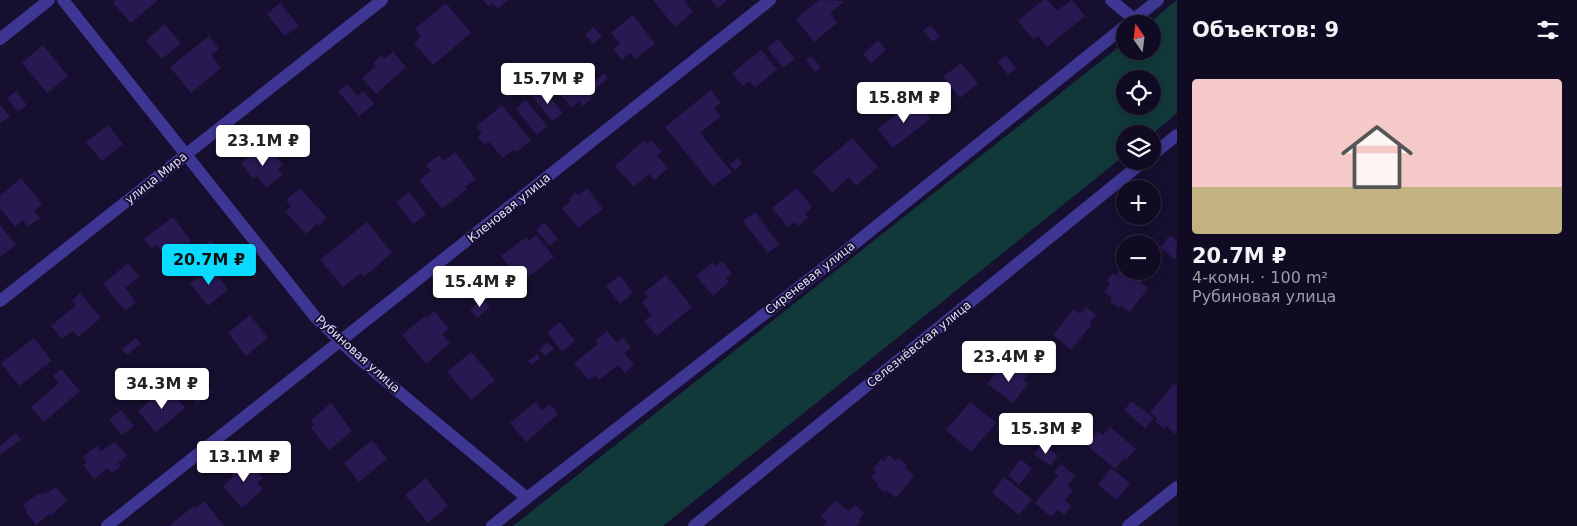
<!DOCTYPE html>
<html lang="ru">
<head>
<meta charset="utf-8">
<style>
  :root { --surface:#100b23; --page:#1e1930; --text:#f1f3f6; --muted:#9c9ba6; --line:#302b41; --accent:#09daff }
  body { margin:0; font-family:"DejaVu Sans",sans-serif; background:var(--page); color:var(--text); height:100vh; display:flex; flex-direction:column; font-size:19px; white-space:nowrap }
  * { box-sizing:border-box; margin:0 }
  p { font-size:16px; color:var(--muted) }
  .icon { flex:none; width:28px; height:28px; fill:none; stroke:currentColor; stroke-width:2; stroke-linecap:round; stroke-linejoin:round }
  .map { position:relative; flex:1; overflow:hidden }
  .panel { display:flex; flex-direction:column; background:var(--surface); width:400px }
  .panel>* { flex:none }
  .needle { width:32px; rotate:346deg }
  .tools { position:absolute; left:1116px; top:15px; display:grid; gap:10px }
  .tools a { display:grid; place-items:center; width:45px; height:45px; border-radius:50%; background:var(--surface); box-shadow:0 2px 12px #0003,0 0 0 1px var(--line); font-size:25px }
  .price { position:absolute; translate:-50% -42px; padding:0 11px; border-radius:5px; background:#fff; color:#222; font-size:16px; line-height:32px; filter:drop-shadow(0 1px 2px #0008) }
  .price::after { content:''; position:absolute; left:50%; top:30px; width:15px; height:11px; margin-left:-8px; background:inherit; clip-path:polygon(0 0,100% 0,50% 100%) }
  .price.active { background:var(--accent); color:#111 }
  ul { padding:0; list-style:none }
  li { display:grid; align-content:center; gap:10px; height:265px; padding:0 15px }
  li+li { border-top:1px solid var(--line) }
  li span { display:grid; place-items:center; height:155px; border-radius:5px; color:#555 }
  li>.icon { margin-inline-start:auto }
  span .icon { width:90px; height:90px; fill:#fffc; stroke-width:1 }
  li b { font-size:21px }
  h2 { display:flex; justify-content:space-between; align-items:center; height:60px; padding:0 15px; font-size:21px }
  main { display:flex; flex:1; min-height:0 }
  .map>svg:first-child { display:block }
</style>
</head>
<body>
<main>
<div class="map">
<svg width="1177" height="526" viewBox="0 0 1177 526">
  <rect width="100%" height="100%" fill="#160f2f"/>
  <path fill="#12393a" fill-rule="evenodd" d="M1177,0v113l-25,21h-27v21l-462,371h-150l612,-484v9h27v-27h-4zM1125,79h27v27h-27z"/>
  <g fill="#281952">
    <path d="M116,0h42l-27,23 -18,-20z"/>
    <path d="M483,0h25l-10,9 -6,-6 -4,3z"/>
    <path d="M653,0h31l9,12 -18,15z"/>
    <path d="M711,0h16l-9,8z"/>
    <path d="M819,0l26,1 -15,12 7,10 -23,19 -18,-23z"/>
    <path d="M1043,0h4l10,11 15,-11 13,16 -38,31 -9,-11 -5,3 -15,-18z"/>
    <path d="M280,3l19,23 -14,10 -18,-22z"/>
    <path d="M446,3l25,30 -38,32 -19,-22 7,-6 -6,-8z"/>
    <path d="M633,15l22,29 -20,15 -5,-6 -8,7 -9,-11 7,-5 -9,-11z"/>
    <path d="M164,24l17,19 -19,16 -16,-18z"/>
    <path d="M930,25l10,11 -7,6 -10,-11z"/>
    <path d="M593,27l9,9 -9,8 -8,-9z"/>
    <path d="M209,36l10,13 -8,6 10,13 -30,25 -21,-26z"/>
    <path d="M778,39l17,20 -12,9 -16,-20z"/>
    <path d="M878,40l8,10 -15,13 -8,-9z"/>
    <path d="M43,45l25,31 -21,17 -25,-30z"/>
    <path d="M761,50l16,19 -22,19 -6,-7 -6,5 -11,-13z"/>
    <path d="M393,52l13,15 -30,27 -14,-16 14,-12 -3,-3 8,-7 3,3z"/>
    <path d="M1006,55l10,13 -8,7 -10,-13z"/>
    <path d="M811,56l10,11 -5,5 -10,-11z"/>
    <path d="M961,63l17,21 -18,14 -17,-21z"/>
    <path d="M575,73l16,19 -2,2 3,4 -9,8 -4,-5 -7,7 -16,-19z"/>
    <path d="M604,73l4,5 -13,11 -4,-5z"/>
    <path d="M516,81l6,7 -13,10 -6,-7z"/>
    <path d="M347,84l10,12 6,-5 11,13 -15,12 -21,-25z"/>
    <path d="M543,89l20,24 -11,8 -19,-24z"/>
    <path d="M711,90l10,13 -7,5 7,8 -21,17 32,39 -19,14 -48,-59z"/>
    <path d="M16,91l11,14 -9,7 -11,-14z"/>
    <path d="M916,99l15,19 -38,30 -15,-19z"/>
    <path d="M526,100l21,26 -10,9 -21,-26z"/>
    <path d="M0,105l10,11 -10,8z"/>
    <path d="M502,105l29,35 -14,12 -3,-3 -11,9 -14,-16 -4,3 -7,-8 4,-4 -6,-6z"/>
    <path d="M108,125l15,19 -21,17 -16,-19z"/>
    <path d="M852,138l26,29 -22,19 -7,-9 -17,16 -19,-22z"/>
    <path d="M644,140l3,4 4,-4 11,12 -5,4 11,12 -13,12 -6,-6 -15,13 -19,-21z"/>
    <path d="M262,146l7,10 4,-4 10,13 -5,4 5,6 -17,13 -9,-12 -4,3 -12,-16z"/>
    <path d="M455,152l21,27 -11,8 2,2 -25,20 -23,-29 12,-9 -5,-6 13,-10 5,6z"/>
    <path d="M738,158l4,5 -7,7 -5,-5z"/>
    <path d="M21,178l21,26 -8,7 6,7 -12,9 -5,-7 -8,7 -15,-19v-12z"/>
    <path d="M300,188l27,30 -8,8 -2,-2 -11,10 -21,-23 6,-5 -5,-6z"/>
    <path d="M587,188l16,21 -25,19 -16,-20 9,-7 -2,-3 7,-6 2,3z"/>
    <path d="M797,188l15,19 -7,7 3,4 -10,8 -3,-4 -7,5 -16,-19z"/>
    <path d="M409,192l17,22 -13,10 -17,-22z"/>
    <path d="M755,212l24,32 -11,9 -25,-32z"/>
    <path d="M173,217l18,24 -23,18 -12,-14 -5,4 -7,-10z"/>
    <path d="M367,222l25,31 -28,24 -3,-4 -18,14 -23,-27z"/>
    <path d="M544,222l14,17 -8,7 -14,-16z"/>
    <path d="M0,225l16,20 -16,12z"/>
    <path d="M536,235l18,22 -33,25 -20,-26 25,-19 3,4z"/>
    <path d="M1170,235l7,6 -1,19 -16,-12z"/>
    <path d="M211,240l5,6 -13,9 -4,-6z"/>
    <path d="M722,261l10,12 -6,5 3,4 -16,14 -17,-20 17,-14 3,4z"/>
    <path d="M128,263l11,14 -14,11 11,14 -11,9 -22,-27z"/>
    <path d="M210,267l18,22 -20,17 -18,-23z"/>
    <path d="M1122,268l10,8 2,-4 10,7 -3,4 7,5 -18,24 -9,-7 -2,3 -9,-7 2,-3 -8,-6 6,-8 -3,-3 6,-8 3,2z"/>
    <path d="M620,275l13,18 -13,11 -14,-18z"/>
    <path d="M666,275l26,32 -35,29 -13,-15 8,-6 -10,-13 6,-5 -4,-4z"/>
    <path d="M80,293l21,25 -23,19 -5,-6 -11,8 -11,-13 25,-21 -4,-4z"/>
    <path d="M483,299l7,8 -13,11 -7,-9z"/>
    <path d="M1086,307l10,8 -6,7 2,2 -21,26 -18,-15 21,-26 6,5z"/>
    <path d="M434,311l15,18 -7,5 8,9 -24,21 -24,-29 23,-19 1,2z"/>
    <path d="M250,315l18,23 -22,18 -18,-23z"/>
    <path d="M560,322l15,19 -13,11 -15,-20z"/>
    <path d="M607,331l10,12 6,-5 8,9 -7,6 10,12 -9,8 -7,-8 -19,15 -4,-5 -6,5 -15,-17 24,-19 -3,-3z"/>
    <path d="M34,338l18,23 -33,25 -18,-23z"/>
    <path d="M136,338l5,6 -14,11 -5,-6z"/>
    <path d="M548,342l6,7 -9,7 -6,-6z"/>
    <path d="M471,352l24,28 -24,20 -24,-28z"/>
    <path d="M537,354l3,4 -8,7 -4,-4z"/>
    <path d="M1002,364l12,10 5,-7 9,7 -4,6 4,4 -15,19 -26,-19z"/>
    <path d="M61,369l19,22 -36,31 -13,-15 28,-24 -6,-7z"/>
    <path d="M200,379l12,13 -15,12 -11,-13z"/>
    <path d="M1174,384l3,2v46l-2,2 -9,-8 -2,3 -9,-8 2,-3 -7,-6z"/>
    <path d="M167,387l18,21 -29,24 -18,-21z"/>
    <path d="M1132,401l22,17 -9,10 -21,-18z"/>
    <path d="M535,402l7,8 8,-6 8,10 -32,28 -16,-19z"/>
    <path d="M970,402l26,21 -25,29 -25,-22z"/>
    <path d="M331,403l21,28 -23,19 -18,-22 3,-3 -3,-5z"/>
    <path d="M121,410l13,16 -12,9 -13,-16z"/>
    <path d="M1110,427l26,22 -10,11 -2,-2 -9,11 -29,-24 12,-14 5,4z"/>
    <path d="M16,433l5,7 -21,15v-9z"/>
    <path d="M372,440l15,19 -28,23 -15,-19z"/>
    <path d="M115,442l12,14 -9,7 3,3 -9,7 -4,-5 -14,11 -11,-14 4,-3 -4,-5 14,-11 4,5z"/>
    <path d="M1042,444l16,12 -7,10 -17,-12z"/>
    <path d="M889,455l7,6 3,-2 8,6 -2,3 9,8 -18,22 -10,-8 -2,2 -7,-6 1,-2 -7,-6 5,-6 -3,-3 8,-10 3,2z"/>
    <path d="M246,458l17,20 -6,5 6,6 -21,19 -19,-22 11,-10 -4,-5z"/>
    <path d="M1021,459l11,10 -13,16 -11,-10z"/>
    <path d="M1061,464l14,12 -8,10 6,5 -8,9 7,6 -8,9 -6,-5 -7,7 -16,-14 23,-27 -4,-4z"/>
    <path d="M1111,468l19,15 -13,17 -19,-15z"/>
    <path d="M1004,477l28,22 -13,16 -27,-22z"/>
    <path d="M426,478l22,28 -20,17 -23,-28z"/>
    <path d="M56,487l11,14 -17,15 -1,-2 -13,11 -11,-14 2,-1 -4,-5 16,-12 2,2 4,-3 1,2z"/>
    <path d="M836,500l12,11 7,-6 9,8 -5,7 2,1 -5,5h-33l4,-4 -6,-6z"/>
    <path d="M204,501l20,25h-55l25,-20 2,2z"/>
  </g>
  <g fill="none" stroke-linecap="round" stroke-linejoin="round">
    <g stroke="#3e3693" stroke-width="12">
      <path d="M1111,0l23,19"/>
      <path d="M0,39l49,-39"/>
      <path d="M0,301l382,-301"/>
      <path d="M107,526l663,-526"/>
      <path d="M492,526l35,-28"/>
      <path d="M1128,526l49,-39"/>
    </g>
    <g stroke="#3e3693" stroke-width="12">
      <path d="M63,0l253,318 41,39 170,141 316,-245 282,-227"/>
      <path d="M1128,24l30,-24"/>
      <path d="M1152,155l25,-20"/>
      <path d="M694,526l450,-365"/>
    </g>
  </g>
  <g text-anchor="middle" stroke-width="4" stroke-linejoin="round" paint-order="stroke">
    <g font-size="12" fill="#e3ddff" stroke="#160f2f">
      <text transform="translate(156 178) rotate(-38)" y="4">улица Мира</text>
      <text transform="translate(509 208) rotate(-39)" y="4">Кленовая улица</text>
      <text transform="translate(810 278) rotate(-38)" y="4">Сиреневая улица</text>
      <text transform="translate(919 344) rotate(-39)" y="4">Селезнёвская улица</text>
      <text transform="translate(358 354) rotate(42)" y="4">Рубиновая улица</text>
    </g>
  </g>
</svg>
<div class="tools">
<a><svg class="needle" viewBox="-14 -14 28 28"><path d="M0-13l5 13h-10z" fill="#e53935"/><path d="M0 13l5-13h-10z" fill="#9c9ba6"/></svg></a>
<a><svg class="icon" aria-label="locate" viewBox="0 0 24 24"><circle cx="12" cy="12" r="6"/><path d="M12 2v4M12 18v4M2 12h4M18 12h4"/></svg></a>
<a><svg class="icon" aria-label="layers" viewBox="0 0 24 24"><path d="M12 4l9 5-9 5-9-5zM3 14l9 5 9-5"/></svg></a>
<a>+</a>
<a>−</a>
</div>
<b class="price" style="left:548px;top:105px">15.7M ₽</b>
<b class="price" style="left:904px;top:124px">15.8M ₽</b>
<b class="price" style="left:263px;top:167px">23.1M ₽</b>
<b class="price active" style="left:209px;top:286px">20.7M ₽</b>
<b class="price" style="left:480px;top:308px">15.4M ₽</b>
<b class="price" style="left:1009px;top:383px">23.4M ₽</b>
<b class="price" style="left:162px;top:410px">34.3M ₽</b>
<b class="price" style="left:1046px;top:455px">15.3M ₽</b>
<b class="price" style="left:244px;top:483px">13.1M ₽</b>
</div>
<section class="panel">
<h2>Объектов: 9<svg class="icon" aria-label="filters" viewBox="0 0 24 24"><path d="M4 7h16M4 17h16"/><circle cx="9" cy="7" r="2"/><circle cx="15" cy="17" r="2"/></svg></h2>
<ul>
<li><span style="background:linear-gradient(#f6c9c9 70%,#c2b280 0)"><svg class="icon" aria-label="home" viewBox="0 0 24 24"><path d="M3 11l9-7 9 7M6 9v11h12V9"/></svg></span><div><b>20.7M ₽</b><p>4-комн. · 100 m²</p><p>Рубиновая улица</p></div></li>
</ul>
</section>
</main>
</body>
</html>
